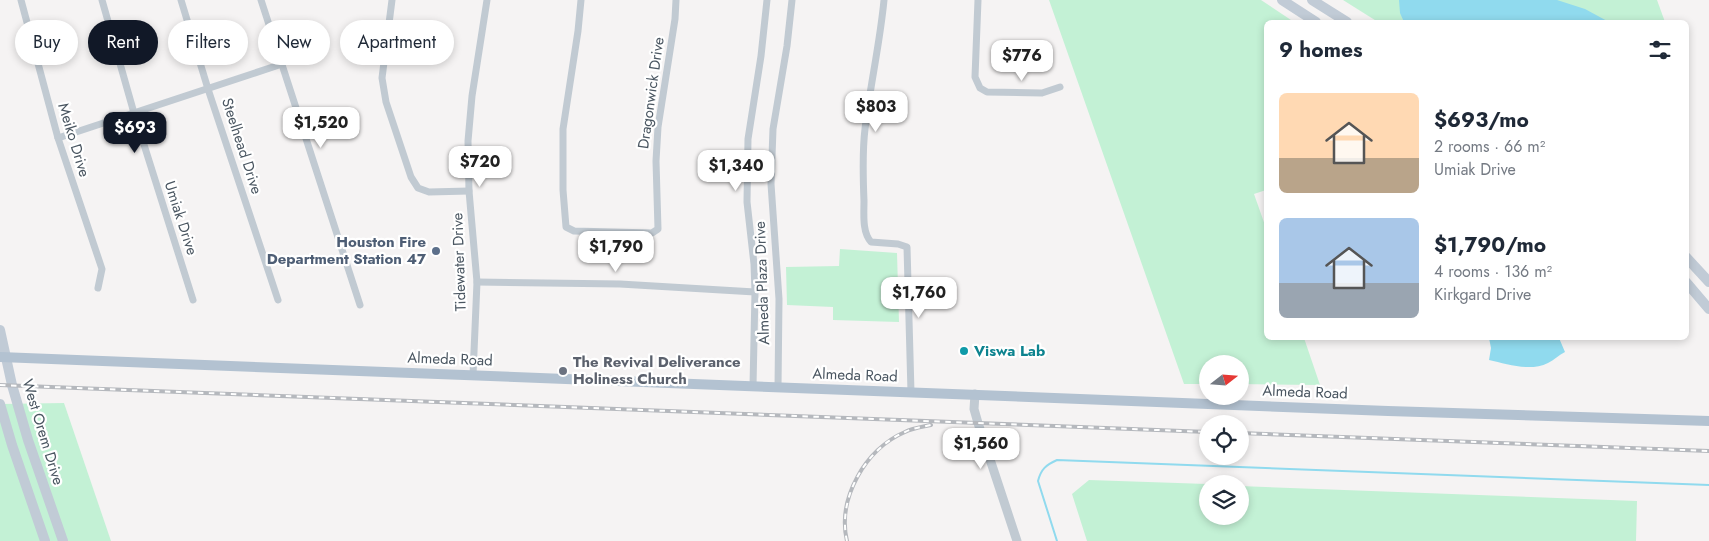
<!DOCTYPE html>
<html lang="en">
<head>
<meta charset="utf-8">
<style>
  :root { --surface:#fff; --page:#f2f2f3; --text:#1f2937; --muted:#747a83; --accent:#111827 }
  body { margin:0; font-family:Jost,sans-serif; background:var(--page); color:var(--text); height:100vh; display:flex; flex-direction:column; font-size:19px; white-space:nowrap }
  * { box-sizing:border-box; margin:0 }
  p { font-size:16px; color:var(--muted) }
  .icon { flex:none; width:28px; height:28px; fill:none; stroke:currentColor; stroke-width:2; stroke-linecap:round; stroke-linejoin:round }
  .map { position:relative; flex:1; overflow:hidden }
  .drawer { position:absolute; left:1264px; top:20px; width:425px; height:320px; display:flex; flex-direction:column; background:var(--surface); border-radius:8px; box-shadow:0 2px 8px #0003 }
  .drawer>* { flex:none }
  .banner { position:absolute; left:15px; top:20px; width:475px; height:45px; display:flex; gap:10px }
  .needle { width:32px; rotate:73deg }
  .controls { position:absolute; left:1199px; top:355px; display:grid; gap:10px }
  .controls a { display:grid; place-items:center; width:50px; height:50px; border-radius:50%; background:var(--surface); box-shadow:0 2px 8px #0003; font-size:25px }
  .price { position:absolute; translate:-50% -42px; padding:0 11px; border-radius:10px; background:#fff; color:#222; font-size:16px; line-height:32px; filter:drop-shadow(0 1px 2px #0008) }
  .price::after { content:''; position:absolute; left:50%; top:30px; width:15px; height:11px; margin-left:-8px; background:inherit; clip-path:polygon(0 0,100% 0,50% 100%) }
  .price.selected { background:var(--accent); color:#fff }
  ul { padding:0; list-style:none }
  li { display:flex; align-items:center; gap:15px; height:125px; padding:0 15px }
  li span { display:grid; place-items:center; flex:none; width:140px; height:100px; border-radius:8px; color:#555 }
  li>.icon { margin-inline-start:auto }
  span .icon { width:60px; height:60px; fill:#fffc; stroke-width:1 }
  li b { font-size:21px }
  h2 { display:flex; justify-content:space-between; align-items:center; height:60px; padding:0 15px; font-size:21px }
  .chip { padding:0 18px; border-radius:22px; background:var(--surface); box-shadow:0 2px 8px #0003; font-size:18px; line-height:45px }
  .chip.selected { background:var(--accent); color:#fff }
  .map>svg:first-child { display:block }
</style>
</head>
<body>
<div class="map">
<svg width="1709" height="541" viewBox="0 0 1709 541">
  <rect width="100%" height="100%" fill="#f5f3f3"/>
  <g fill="#c3f1d5">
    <path d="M1049,0h212l33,22h-28v168l-12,4 12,34v110h38l16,47 -80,-1v-20h-32l-1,20h-23z"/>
    <path d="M1343,0h314l8,22h-287z"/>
    <path d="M840,249l57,4 2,69 -66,-2v-13l-46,-2 -1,-38 53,-1z"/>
    <path d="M64,403l47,138h-111v-137z"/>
    <path d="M1089,480l118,4 1,32h32v-30l397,15 -1,40h-549l-15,-47z"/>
  </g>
  <g fill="#90daee">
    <path d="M1399,0h158l28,9 24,13h-205l-4,-9z"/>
    <path d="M1489,338h70l6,14c-6,3 -11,8 -17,11 -18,9 -41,1 -59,-3l2,-12z"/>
  </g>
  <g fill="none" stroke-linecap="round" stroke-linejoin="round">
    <path stroke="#90daee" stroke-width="2" d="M1057,541l-19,-60c3,-12 8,-16 19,-21l652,25"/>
    <g stroke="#c1cad2" stroke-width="7">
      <path d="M21,0l37,138 44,131 -4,19"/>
      <path d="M102,0l32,113 59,187"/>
      <path d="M181,0l27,89 70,211"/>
      <path d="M261,0l99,305"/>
      <path d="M392,0l-10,78 4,24 25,75 7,11 11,4 40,-1"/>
      <path d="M581,0l-3,31 -15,98v61l3,37 8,4 78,2 6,-4 -2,-68 2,-34 17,-108 1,-19"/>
      <path d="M884,0c-4,43 -14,86 -19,129 -3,24 -2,48 -1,72 0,13 -2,31 7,41l27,2 9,3 4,145"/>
      <path d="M978,0l-3,77 5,11 7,4 55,1 18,-6"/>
      <path d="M58,138l224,-74"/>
      <path d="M477,282l143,2 135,8"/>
      <path d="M473,375l4,-93 -8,-91 -1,-50 4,-45 15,-96"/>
      <path d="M753,386l2,-94 -1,-28 -7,-62 1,-63 13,-83 6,-56"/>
      <path d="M778,387l1,-88 -8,-115 2,-55 14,-83 5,-46"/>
    </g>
    <path stroke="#c1cad2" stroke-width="9" d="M975,394l-1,15 4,14 39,118"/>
    <g stroke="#c1cbd6" stroke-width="10">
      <path d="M1282,0l34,22"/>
      <path d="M1312,0l35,22"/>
      <path d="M1686,257l23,25"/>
      <path d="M1686,282l23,27"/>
      <path d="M0,330l12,55 16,55 35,101"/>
      <path d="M0,404l12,41 33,96"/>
    </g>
    <path stroke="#b3c2d1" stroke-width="10" d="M0,357l1388,54 321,10"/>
    <defs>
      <g id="rail">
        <path d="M0,385l1208,47"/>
        <path d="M1240,433l469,18"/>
        <path d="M847,541c-10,-42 18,-92 58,-109 8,-4 17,-5 26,-7"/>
      </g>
    </defs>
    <use href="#rail" stroke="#b5b8bd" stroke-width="4"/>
    <use href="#rail" stroke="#fff" stroke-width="2" stroke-dasharray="5.5" stroke-linecap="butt"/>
  </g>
  <circle fill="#5c6f8a" stroke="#fff" stroke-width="2" cx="436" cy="251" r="5"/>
  <circle fill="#0f9aa8" stroke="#fff" stroke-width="2" cx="964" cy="351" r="5"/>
  <circle fill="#6b7280" stroke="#fff" stroke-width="2" cx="563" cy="371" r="5"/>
  <g text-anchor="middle" stroke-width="4.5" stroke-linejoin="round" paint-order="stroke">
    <g font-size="15" fill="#4a5661" stroke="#fff">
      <text transform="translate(651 93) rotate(-82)" y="5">Dragonwick Drive</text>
      <text transform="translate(74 140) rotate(73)" y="5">Meiko Drive</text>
      <text transform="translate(242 146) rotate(72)" y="5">Steelhead Drive</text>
      <text transform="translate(181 218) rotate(72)" y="5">Umiak Drive</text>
      <text transform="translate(459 262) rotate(-92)" y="5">Tidewater Drive</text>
      <text transform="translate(762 283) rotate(-92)" y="5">Almeda Plaza Drive</text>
      <text transform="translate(450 359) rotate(2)" y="5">Almeda Road</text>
      <text transform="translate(855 375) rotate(2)" y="5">Almeda Road</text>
      <text transform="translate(1305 392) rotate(2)" y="5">Almeda Road</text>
      <text transform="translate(43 432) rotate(73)" y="5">West Orem Drive</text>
    </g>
    <g font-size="15" font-weight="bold" fill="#4e5e75" stroke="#fff" text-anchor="end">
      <text x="426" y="247">Houston Fire<tspan x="426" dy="17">Department Station 47</tspan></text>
    </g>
    <g font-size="15" font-weight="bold" fill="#0d838f" stroke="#fff" text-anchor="start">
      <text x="974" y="356">Viswa Lab</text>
    </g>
    <g font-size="15" font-weight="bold" fill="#5b616d" stroke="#fff" text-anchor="start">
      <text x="573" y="367">The Revival Deliverance<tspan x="573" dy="17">Holiness Church</tspan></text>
    </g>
  </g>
</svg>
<div class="controls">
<a><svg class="needle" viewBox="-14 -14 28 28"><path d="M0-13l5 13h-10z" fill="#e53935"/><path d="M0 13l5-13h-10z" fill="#747a83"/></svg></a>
<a><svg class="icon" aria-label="locate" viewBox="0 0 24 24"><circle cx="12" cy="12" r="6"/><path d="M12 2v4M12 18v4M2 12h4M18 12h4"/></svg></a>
<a><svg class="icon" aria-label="layers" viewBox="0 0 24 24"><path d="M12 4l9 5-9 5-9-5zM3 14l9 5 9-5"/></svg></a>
</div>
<b class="price" style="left:1022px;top:82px">$776</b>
<b class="price" style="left:876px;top:133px">$803</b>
<b class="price" style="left:321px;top:149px">$1,520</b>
<b class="price selected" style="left:135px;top:154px">$693</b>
<b class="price" style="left:480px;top:188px">$720</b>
<b class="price" style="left:736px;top:192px">$1,340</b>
<b class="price" style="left:616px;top:273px">$1,790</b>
<b class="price" style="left:919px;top:319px">$1,760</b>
<b class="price" style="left:981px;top:470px">$1,560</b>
<div class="banner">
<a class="chip">Buy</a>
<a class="chip selected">Rent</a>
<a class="chip">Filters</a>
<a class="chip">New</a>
<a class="chip">Apartment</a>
</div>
<section class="drawer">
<h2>9 homes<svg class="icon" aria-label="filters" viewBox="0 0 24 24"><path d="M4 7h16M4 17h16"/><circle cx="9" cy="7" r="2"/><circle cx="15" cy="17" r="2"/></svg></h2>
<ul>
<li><span style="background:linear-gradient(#ffd9b3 65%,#b9a48a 0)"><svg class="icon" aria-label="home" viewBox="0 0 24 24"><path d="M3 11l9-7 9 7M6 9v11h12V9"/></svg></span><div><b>$693/mo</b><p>2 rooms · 66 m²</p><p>Umiak Drive</p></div></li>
<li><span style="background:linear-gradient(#a9c7e8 65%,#9aa5b1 0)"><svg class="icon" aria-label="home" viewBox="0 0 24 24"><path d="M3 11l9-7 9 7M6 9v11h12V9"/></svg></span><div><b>$1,790/mo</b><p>4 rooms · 136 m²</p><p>Kirkgard Drive</p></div></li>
</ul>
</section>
</div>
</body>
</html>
